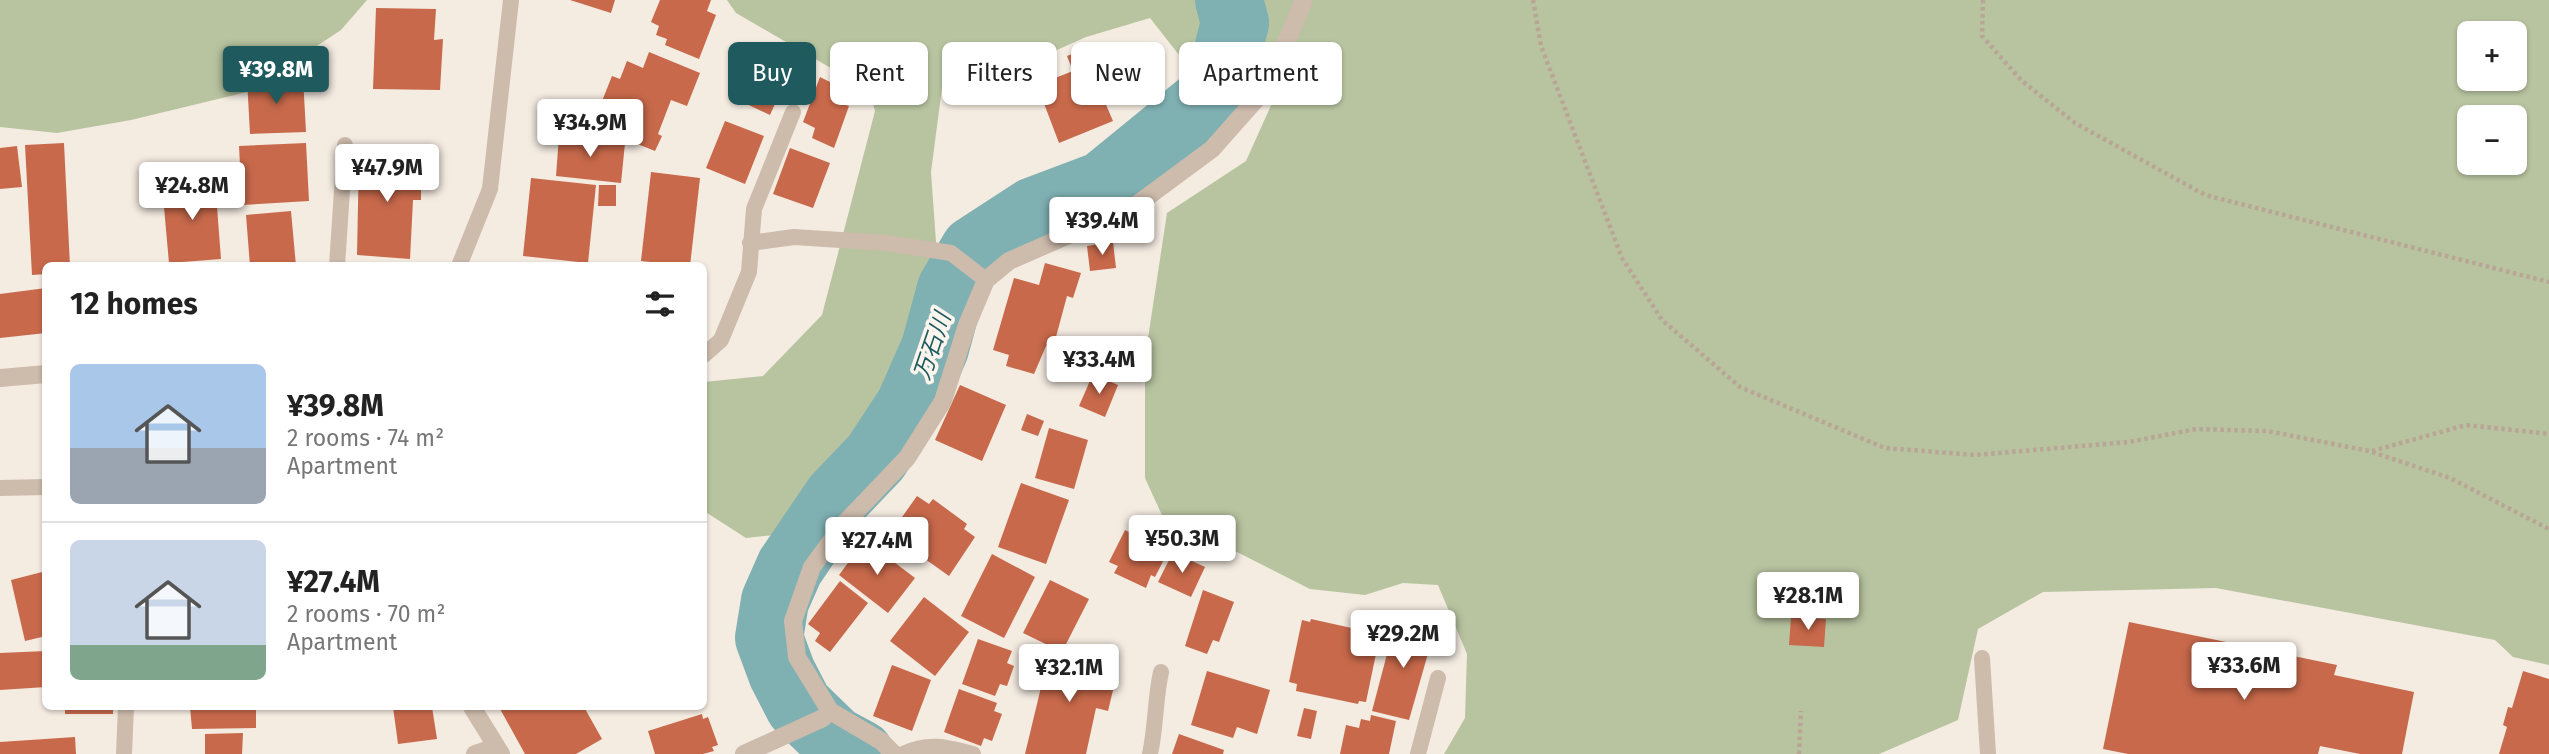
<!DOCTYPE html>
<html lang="en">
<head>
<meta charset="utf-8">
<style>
  :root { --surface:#fff; --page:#f2f2f2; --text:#222; --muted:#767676; --line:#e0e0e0; --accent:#1f5a5e }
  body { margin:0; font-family:"Fira Sans","Noto Sans JP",sans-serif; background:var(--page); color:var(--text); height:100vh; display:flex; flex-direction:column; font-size:26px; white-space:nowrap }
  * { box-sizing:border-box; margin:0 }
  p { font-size:23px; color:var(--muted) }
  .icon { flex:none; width:38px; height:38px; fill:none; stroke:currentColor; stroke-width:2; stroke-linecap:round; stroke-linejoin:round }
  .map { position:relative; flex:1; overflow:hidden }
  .panel { position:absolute; left:42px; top:262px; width:665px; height:448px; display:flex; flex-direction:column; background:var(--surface); border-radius:10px; box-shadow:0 2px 5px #0004 }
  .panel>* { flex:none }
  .hud { position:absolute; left:728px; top:42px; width:665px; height:63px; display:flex; gap:14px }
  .controls { position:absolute; left:2457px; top:21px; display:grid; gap:14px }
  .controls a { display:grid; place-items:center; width:70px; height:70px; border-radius:10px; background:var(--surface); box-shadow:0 2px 5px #0004; font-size:35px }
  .price { position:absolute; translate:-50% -60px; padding:0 16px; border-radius:7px; background:#fff; color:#222; font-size:23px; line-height:46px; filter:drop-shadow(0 2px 4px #0008) }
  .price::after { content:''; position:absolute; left:50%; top:42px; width:21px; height:16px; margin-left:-10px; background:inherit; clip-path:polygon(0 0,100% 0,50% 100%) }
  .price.active { background:var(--accent); color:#fff }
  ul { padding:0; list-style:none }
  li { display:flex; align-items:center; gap:21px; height:175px; padding:0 28px }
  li+li { border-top:2px solid var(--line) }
  li span { display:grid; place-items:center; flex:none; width:196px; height:140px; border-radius:10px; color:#555 }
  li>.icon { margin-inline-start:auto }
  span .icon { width:84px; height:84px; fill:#fffc; stroke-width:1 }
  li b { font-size:30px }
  h2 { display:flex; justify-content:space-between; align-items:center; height:84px; padding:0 28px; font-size:30px }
  .tag { padding:0 24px; border-radius:10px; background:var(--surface); box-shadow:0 2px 5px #0004; font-size:24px; line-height:63px }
  .tag.active { background:var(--accent); color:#fff }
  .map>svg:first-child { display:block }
</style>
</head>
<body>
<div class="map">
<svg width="2549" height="754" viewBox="0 0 2549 754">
  <rect width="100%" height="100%" fill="#f4ebe1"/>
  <g fill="#b8c4a0" fill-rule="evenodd">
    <path d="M0,0h367l-26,30 -94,62 -116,28 -74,13 -57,-6z"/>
    <path d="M727,0h1822v665l-36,-8 -18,-17 -279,-52 -173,4 -65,37 -20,91 -79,34h-435l21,-36 2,-64 -29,-69 -35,-2 -38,12 -55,-6 -71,-36 -73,-29 -21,-46v-120l22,-145 79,-52 36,-80 -99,-21 -33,-42 -64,19 -83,37 -61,14 -11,84 7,98 -18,85 -55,104 -62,73 -57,6 -42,-27v-129l59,-6 59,-61 53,-204 -8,-29 -38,-15 -93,-54zM2469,33h46v46h-46zM2469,117h46v46h-46z"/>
  </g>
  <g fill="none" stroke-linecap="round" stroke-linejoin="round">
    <path stroke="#7fb0b2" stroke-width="68" d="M860,754l-26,-14 -35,-34 -17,-33 -13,-35 6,-37 15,-34 47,-69 39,-41 34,-52 25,-57 16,-59 23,-39 60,-39 69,-26 114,-93 18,-69 -6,-23"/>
  </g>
  <g fill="#c8694b">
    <path d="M570,0h45l-4,13z"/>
    <path d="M660,0h51l-4,11 9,4 -17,44 -34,-14 2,-6 -11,-4 3,-9 -8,-4z"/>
    <path d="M376,8l60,1 -2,31 9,-1 -3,51 -67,-1z"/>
    <path d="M1100,43l20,51 -16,6 9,21 -54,22 -22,-58 36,-14 -6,-15z"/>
    <path d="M649,52l51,21 -13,33 -16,-6 -13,34 4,2 -7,15 -63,-25 20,-50 8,3 7,-18 16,7z"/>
    <path d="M756,55l34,15 -20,45 -34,-16z"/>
    <path d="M303,77l3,55 -56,2 -3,-55z"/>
    <path d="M820,77l18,9 -5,15 16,5 -15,42 -22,-10 3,-10 -12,-6z"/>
    <path d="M725,121l39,15 -19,48 -39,-16z"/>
    <path d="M559,136l66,7 -4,40 -65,-7z"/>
    <path d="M64,143l6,123h-24v8l-14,1 -7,-130z"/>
    <path d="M306,143l3,58 -67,4 -3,-59z"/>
    <path d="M17,146l5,41 -22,2v-41z"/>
    <path d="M790,148l40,15 -17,45 -40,-14z"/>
    <path d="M359,155h62v45h-8l-3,59 -53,-4z"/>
    <path d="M651,172l49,6 -10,88 -49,-5z"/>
    <path d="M531,178l65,7 -8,78 -65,-7z"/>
    <path d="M215,181l6,78 -52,4 -7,-78z"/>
    <path d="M599,185h17v21h-18z"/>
    <path d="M291,211l5,55h-46l-4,-51z"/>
    <path d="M1113,242l3,26 -26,3 -3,-25z"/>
    <path d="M1045,263l36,10 -8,25 -6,-2 -14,52 -7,-2 -12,28 -28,-8 3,-11 -16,-5 21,-72 25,7z"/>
    <path d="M46,288v45l-46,5v-44z"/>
    <path d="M1093,374l25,11 -13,32 -26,-11z"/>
    <path d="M960,385l46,20 -24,56 -47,-21z"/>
    <path d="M1027,414l17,7 -6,15 -17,-6z"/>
    <path d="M1049,428l39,12 -14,49 -39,-11z"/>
    <path d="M1021,483l48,17 -23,64 -48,-17z"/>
    <path d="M917,496l12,8 4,-5 34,25 -3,5 11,8 -26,39 -59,-42z"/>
    <path d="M1125,530l6,3 1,-3 38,18 -15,29 -4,-2 -5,13 -32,-15 4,-7 -9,-4z"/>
    <path d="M865,540l50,38 -27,35 -49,-38z"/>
    <path d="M1173,552l32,15 -14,30 -33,-15z"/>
    <path d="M992,554l43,23 -31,61 -43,-22z"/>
    <path d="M46,571v65l-21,5 -14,-61z"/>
    <path d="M1050,580l39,19 -27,53 -39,-19z"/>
    <path d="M840,581l28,22 -38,49 -15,-11 5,-8 -12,-9z"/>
    <path d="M1203,590l31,12 -15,40 -6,-2 -6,14 -22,-8z"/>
    <path d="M1799,592l22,2 -1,22 -22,-2z"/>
    <path d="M924,597l45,35 -34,44 -45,-35z"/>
    <path d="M1791,617l35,2 -2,28 -35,-2z"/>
    <path d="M1311,619l63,14 -2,10 6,1 -12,58 -7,-1 -1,3 -62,-13 1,-7 -8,-2 13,-62 8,2z"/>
    <path d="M1396,620l39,9 -26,91 -37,-9z"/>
    <path d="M2129,622l208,43 -3,10 80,17 -12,62h-42l-40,-8 -2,8h-190l-25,-5z"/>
    <path d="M978,639l34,12 -5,12 7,3 -7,20 -7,-2 -5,12 -33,-12z"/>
    <path d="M46,651v36l-46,3v-37z"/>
    <path d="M1074,651l35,8 -4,20 10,3 -7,29 -12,-3 -10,46h-61l24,-100 23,5z"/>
    <path d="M892,665l39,15 -19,51 -39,-15z"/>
    <path d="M1207,671l63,19 -13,44 -20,-7 -4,11 -42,-13z"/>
    <path d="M2523,671l26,8v75h-50l8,-27 -4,-2 5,-18 4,1z"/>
    <path d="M959,689l38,14 -3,8 8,3 -10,27 -8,-3 -3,8 -37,-14z"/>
    <rect x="65" y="707" width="48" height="7"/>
    <path d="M190,707h66v21l-64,1z"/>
    <path d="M393,707h39l5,32 -39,5z"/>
    <path d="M499,707h85l18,32 -26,15h-51z"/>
    <path d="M1304,708l13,3 -6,28 -14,-3z"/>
    <path d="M702,714l1,5 5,-2 10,28 -6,2 2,4 -11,3h-48l-7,-23z"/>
    <path d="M1371,715l25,6 -7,33h-49l6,-29 13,3 2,-9 9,2z"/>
    <path d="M243,733l-1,21h-37v-20z"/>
    <path d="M1179,734l45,16 -1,4h-51z"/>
    <path d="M75,737l1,17h-76v-12z"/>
  </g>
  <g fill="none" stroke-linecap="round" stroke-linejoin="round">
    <g stroke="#b9a596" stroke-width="4.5" stroke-dasharray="3.5 3.5" stroke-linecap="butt">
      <path d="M1533,0l8,46 81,212 40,62 78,67 145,61 90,7 154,-13 67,-13 71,2 102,20 81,27 99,51"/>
      <path d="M1983,0l-1,36 40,45 53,42 130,72 344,87"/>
      <path d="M2372,451l94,-26 83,9"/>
      <path d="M1799,754l2,-43"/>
    </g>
    <g stroke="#cdbbac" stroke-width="16">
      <path d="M750,243l44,-6 93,6 64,10 35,27"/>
      <path d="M337,266l8,-121"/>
      <path d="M459,266l31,-77 21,-189"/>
      <path d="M704,355l17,-15 28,-68 5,-63 39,-97"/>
      <path d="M0,488l46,-1"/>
      <path d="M1982,658l6,96"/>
      <path d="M124,754l2,-47"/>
      <path d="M903,754c26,-12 43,-7 70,0"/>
      <path d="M1150,754c6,-27 5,-55 11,-82"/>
      <path d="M1418,754l20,-76"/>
    </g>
    <g stroke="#cdbbac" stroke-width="18">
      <path d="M0,378l46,-4"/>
      <path d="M472,707l29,47"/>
      <path d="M475,754l21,-7"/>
      <path d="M744,754l79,-36 7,-7"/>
      <path d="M894,754l-13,-13 -51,-30 -33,-54 -4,-36 19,-54 31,-42 64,-67 36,-57 24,-76 19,-45 23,-19 126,-55 77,-57 55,-62 37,-87"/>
    </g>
  </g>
  <g text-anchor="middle" stroke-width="7" stroke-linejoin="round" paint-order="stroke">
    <g font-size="23" font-style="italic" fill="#1f5a5e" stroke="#fbf5ee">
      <text transform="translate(932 346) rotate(-71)" y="8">万石川</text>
    </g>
  </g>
</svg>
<div class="controls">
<a>+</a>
<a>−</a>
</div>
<b class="price active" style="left:276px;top:106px">¥39.8M</b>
<b class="price" style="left:590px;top:159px">¥34.9M</b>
<b class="price" style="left:387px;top:204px">¥47.9M</b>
<b class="price" style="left:192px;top:222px">¥24.8M</b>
<b class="price" style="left:1102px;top:257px">¥39.4M</b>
<b class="price" style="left:1099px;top:396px">¥33.4M</b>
<b class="price" style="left:1182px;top:575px">¥50.3M</b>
<b class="price" style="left:877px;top:577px">¥27.4M</b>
<b class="price" style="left:1808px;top:632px">¥28.1M</b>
<b class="price" style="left:1403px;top:670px">¥29.2M</b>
<b class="price" style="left:2244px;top:702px">¥33.6M</b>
<b class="price" style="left:1069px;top:704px">¥32.1M</b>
<div class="hud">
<a class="tag active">Buy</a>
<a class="tag">Rent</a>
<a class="tag">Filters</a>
<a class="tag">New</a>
<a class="tag">Apartment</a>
</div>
<section class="panel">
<h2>12 homes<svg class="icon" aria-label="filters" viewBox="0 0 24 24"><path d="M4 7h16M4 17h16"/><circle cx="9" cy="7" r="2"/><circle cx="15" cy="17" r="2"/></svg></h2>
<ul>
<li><span style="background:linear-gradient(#a9c7e8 60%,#9aa5b1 0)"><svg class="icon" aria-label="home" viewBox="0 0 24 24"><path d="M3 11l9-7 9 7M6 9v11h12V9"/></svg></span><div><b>¥39.8M</b><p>2 rooms · 74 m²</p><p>Apartment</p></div></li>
<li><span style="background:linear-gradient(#c9d6e8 75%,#7fa58c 0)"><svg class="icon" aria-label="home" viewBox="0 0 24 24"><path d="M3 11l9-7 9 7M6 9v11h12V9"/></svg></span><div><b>¥27.4M</b><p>2 rooms · 70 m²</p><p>Apartment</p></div></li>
</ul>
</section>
</div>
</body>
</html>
